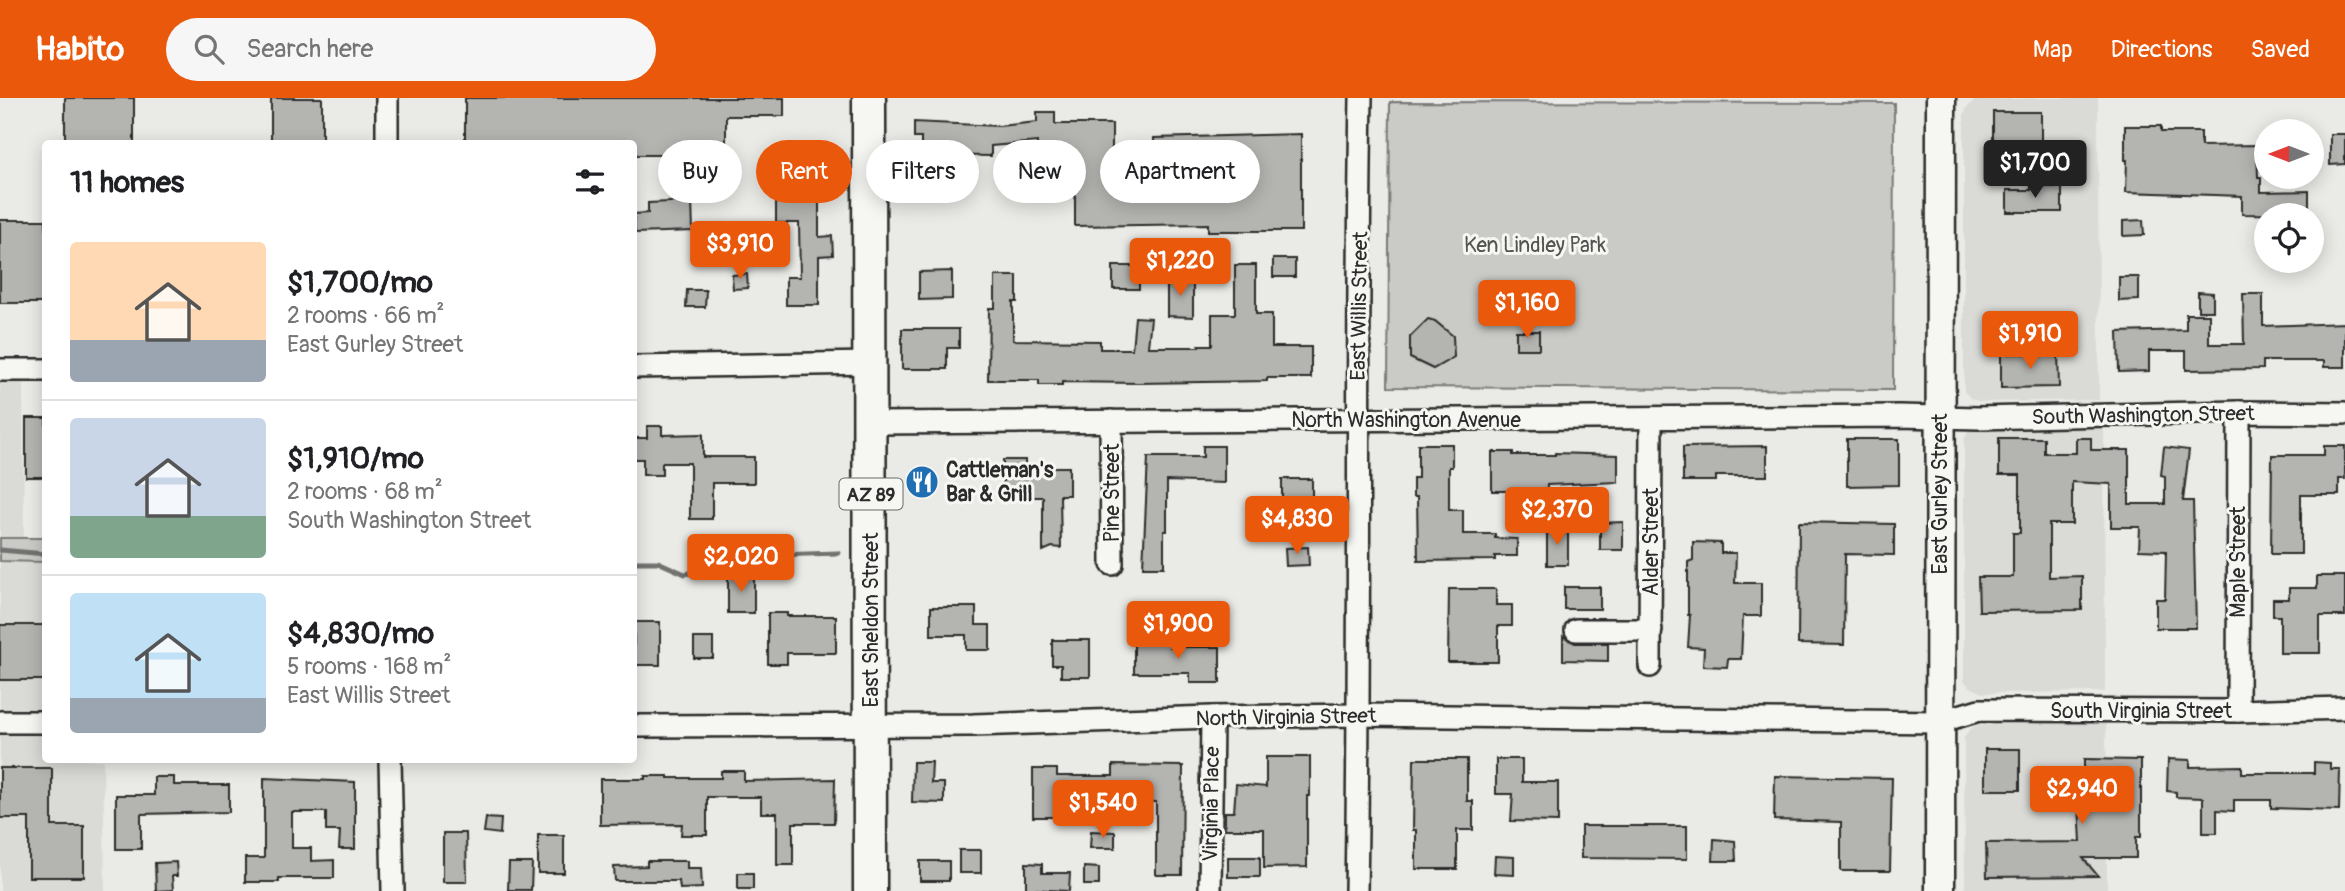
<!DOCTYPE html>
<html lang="en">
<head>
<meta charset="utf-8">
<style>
  :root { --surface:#fff; --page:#f6f6f6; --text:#202124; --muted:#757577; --line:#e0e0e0; --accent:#ea580c }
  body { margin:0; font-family:Pangolin,sans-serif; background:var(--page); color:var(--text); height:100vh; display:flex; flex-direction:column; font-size:26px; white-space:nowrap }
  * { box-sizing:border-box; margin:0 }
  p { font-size:23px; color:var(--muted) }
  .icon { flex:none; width:38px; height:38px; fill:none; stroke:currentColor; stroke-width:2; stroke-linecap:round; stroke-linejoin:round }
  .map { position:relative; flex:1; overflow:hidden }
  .drawer { position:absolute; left:42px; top:42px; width:595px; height:623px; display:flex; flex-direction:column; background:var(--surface); border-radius:7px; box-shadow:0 4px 18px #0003 }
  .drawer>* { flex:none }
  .hud { position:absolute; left:658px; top:42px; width:665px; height:63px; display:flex; gap:14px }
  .needle { width:46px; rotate:270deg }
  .controls { position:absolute; left:2254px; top:21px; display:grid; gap:14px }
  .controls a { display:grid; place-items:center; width:70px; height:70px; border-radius:50%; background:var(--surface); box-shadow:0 4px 18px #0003; font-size:35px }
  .price { position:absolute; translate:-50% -60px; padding:0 16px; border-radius:7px; background:var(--accent); color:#fff; font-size:23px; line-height:46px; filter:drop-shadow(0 2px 4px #0008) }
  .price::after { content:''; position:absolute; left:50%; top:42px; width:21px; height:16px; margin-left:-10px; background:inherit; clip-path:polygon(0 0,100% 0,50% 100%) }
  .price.selected { background:#222; color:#fff }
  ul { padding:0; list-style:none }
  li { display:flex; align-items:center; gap:21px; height:175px; padding:0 28px }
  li+li { border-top:2px solid var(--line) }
  li span { display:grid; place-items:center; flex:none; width:196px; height:140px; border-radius:7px; color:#555 }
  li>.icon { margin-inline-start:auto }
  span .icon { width:84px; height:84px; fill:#fffc; stroke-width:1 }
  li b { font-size:30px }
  h2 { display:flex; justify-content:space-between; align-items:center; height:84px; padding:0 28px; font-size:30px }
  .chip { padding:0 24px; border-radius:32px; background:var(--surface); box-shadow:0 4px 18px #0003; font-size:24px; line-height:63px }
  .chip.selected { background:var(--accent); color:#fff }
  header { display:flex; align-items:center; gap:42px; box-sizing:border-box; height:98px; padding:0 35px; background:var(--accent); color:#fff }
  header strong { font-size:33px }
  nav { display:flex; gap:38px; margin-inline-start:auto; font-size:24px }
  .search { width:490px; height:63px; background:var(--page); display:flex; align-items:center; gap:18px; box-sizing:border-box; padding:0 24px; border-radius:38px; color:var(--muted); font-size:26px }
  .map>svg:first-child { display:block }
</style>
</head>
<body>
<header>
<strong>Habito</strong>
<div class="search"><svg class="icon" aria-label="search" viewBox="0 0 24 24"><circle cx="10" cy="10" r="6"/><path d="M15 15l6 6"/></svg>Search here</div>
<nav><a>Map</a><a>Directions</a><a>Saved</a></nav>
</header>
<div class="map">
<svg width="2345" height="793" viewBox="0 0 2345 793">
  <rect width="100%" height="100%" fill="#eaeae6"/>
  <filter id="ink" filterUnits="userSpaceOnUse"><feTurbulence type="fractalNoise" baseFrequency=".0143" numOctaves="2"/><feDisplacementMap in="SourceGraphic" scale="14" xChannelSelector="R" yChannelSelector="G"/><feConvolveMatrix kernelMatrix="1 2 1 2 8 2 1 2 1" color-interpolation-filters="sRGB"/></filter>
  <g filter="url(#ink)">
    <g fill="#dadad6">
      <path d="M2045,0h53l1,302 -118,2 -11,-4 -6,-7v-276l3,-8 9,-7z"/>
      <path d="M0,282h23l1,158h-24z"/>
      <path d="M2104,326l1,268 -122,1 -13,-6 -6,-6v-241l4,-10 8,-5z"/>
      <path d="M0,463l45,1 1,198h57l2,131h-105z"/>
      <path d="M2106,624l1,169h-142l-1,-153 5,-8 8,-5z"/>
    </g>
    <g fill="#cacac7" stroke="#7a7a79" stroke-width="2">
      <path d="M1390,4l504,1 -1,287 -505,-3z"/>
      <path d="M0,440h45v24l-45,-1z"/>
    </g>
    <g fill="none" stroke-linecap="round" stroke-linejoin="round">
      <g stroke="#727270" stroke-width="5">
        <path d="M0,452l46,4"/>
        <path d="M634,464h24l27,12 92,-19 61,-2"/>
      </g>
    </g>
    <g fill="#b4b4b1" stroke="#2b2b2b" stroke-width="2">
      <rect x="65" y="0" width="69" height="46"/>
      <rect x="271" y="0" width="51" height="46"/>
      <path d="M465,0h319v18h-58v39h-92v-11h-169z"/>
      <path d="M1037,14h18v12h57v44h42v-30l147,-4v97h-93v-7l-133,2v-75h-38v-9l-46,4v10l-70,-1v-17h-7v-16l85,4 38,-4z"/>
      <rect x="1993" y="14" width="48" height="32"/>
      <path d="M2125,28h36v6h40v14l56,-1 1,32h3v15l48,-1v24l-67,-1v-18l-116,-4 1,-32h-2z"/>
      <path d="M2330,36h15v30l-15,1z"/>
      <path d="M2031,88l31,1v25h-55v-22h24z"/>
      <path d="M692,103l1,30 -58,2 -1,-19 14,-1v-10z"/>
      <path d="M776,103h43v36l13,-1 1,19 -14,1v49h-33v-28h14l-1,-54h-23z"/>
      <rect x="0" y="122" width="46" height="83"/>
      <path d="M2143,122l1,15 -21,1v-15z"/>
      <rect x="1273" y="161" width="22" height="18"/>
      <path d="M1235,167h21v49h16v33h39v31h-44v3l-128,2 -77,-1v3h-23v-5h-51l1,-72h6v-32h22v26h-4v38l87,1v8h32l3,-32 16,1 -3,29h51v-2h13v-31h23z"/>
      <rect x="1113" y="168" width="26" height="23"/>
      <path d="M952,173v28l-33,1v-28z"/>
      <path d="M747,176l1,14 -15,1 -1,-14z"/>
      <path d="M2119,179h20v23l-20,1z"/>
      <path d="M1167,182h26v37l-26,-1z"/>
      <path d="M687,192h19l-1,17h-19z"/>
      <path d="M2198,194l15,1v18h-15z"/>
      <path d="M2243,196h20v32l82,-3v44h-21v-6h-61v8l-77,1v-19h-37v20l-30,1 -1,-40 68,-2v-16h23v30h35z"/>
      <path d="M1428,221l7,2 18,15 1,21 -21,12 -23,-11v-21z"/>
      <path d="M902,231h57v19h-12v21h-45z"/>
      <rect x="1516" y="233" width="23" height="18"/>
      <path d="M2058,255l1,34 -58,1v-34z"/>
      <rect x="26" y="320" width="20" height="59"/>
      <path d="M647,328h15v9l41,-1v23h51v26h-42v36h-22v-56h-28v12h-19v-16h-9v-21h13z"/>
      <path d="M1999,340h45v15h32v-15h15v12h38v54h36v-28l-4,-1 3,-28 25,3 -6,51h10l3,127h-40v-29h9l1,-48 -27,-1 1,-23h-29v-43l-39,-2v42h-23v53l33,-1v34l-103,1 -1,-34h35v-44h7v-58h-21z"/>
      <path d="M1847,341h52v46l-52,1z"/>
      <path d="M1418,346h34v23h-3v43h14v24h32v4l22,1v17h-22v4l-77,1 -1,-64h-4v-19h5z"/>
      <path d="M1203,348h21v37l-57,-2v50h-3v36h-21l5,-110h55z"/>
      <path d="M1767,348v30h-51v5h-33v-34z"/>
      <path d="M2324,348h21v33h-6v16h-38v59h-30l1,-99h52z"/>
      <path d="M1492,354h21v3h42v-2l63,2v27l-71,3 -1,29h-18v-23h-36z"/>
      <path d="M1003,362h22v7h44v28h-9l1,53 -9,-1 -9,4v-54h-40z"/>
      <rect x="1282" y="381" width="30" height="24"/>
      <path d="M1623,424v28h-23v-27z"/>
      <path d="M1799,424l95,2v31l-49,-1 -1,91 -46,-1z"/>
      <rect x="1547" y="432" width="21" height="35"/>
      <path d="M1693,444l28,1v10h15l-1,30h26v33h-18l-2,43h-13l-1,8 -24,-1 1,-18 -16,-1 2,-32h-2v-53l5,-2z"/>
      <path d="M1308,449l1,18 -23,1 -1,-18z"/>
      <rect x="728" y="477" width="26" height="38"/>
      <path d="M2317,478h28v40h-25v37h-40v-37h-7v-17h16v-11h28z"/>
      <rect x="1564" y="489" width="36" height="22"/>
      <path d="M1449,491h47v16h16v21h-14v36h-50z"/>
      <path d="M931,509h45v18h14v25h-24v-15h-35z"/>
      <path d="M768,515h19v3h49v37h-49v11h-19z"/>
      <rect x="634" y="524" width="26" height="43"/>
      <rect x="0" y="527" width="46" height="55"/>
      <path d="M1563,538l12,7h33v18l-45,-1z"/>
      <rect x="694" y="540" width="19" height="20"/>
      <path d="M1052,542h38v37h-29v-12h-9z"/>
      <path d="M1134,544h36v5h50v36h-30v-10h-56z"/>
      <rect x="1985" y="651" width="35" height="41"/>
      <path d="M1266,659h44v39h-3v71l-43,1v-39h-39v-17h9l2,-28 30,3z"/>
      <path d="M1414,661h53v42h6v29h-16v39h-41v-39h-3z"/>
      <path d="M1496,661h26v23h36v40l-47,-1 2,-27h-17z"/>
      <path d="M2084,661l57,1v77h-5v21h-53l15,18 -111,1 -1,-34 95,-1 -2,-38 -36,1v-18h41z"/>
      <path d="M2168,661l22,1v7l52,-1v7h72v-11l16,1v6h10l-1,41 -68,-2v-8h-37v11l-17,-1v23h-14v-35l-27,-1v-5l-9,-1z"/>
      <path d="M913,664h19l-1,21h13v20l-32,-1z"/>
      <path d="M1113,667l70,1 -1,109h-26v-73l-99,-1v16h-24v-48h24v7h56z"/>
      <path d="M0,670h52v58h32v51h-55v-59h-29z"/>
      <path d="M721,673h23v10l91,-2 -1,44h-41v42h-16v-52h-16v-16h-54v38h-26l1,-11 -82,1v-46h45v-3h23v2h53z"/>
      <path d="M1775,678l117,2 -2,93h-49v-49l-67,-2z"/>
      <path d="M154,679h20v8h55v27l-88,2v35h-25v-54h38z"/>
      <path d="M264,680l91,4v67h-16l1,-18h-14v-19h-34v36h19v13l23,-1v18h-55v4h-34v-24h19z"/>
      <path d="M486,720l15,1 -1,15 -16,-2z"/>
      <path d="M1581,728h106v33l-106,-1z"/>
      <path d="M1091,733l24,1v16h-25z"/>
      <path d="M443,735h23l1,49h-24z"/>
      <rect x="538" y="737" width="26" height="38"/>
      <path d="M1714,741l21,2 1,20h-23z"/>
      <rect x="959" y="752" width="22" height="23"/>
      <path d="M1495,758l19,1v18l-20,-1z"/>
      <rect x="1228" y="759" width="32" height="20"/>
      <path d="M647,763h40v7h14l1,20 -22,1 -1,-8h-64l-1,-14 33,-1z"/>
      <rect x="920" y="763" width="29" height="20"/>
      <path d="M176,764l1,14h-5l1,14 -17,1 -1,-28z"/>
      <path d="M509,765h23l-1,27h-23z"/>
      <path d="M1026,765l16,1v9h28l-1,18 -43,-2z"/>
      <path d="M1084,769l15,1v17h-15z"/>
      <rect x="738" y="775" width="15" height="16"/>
    </g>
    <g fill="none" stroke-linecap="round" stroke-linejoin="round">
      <defs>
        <g id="street">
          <path d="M387,0v46"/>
          <path d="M634,269l237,-4"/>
          <path d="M0,272h46"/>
          <path d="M1111,323l1,143"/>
          <path d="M871,325l1028,-7 79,2 261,-6 106,1"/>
          <path d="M1576,532h75"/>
          <path d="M1650,568l1,-248"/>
          <path d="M2238,613l1,-299"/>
          <path d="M0,624h46"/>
          <path d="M634,628l339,-1 239,-8 147,-2 580,7 40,-12 259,1 107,-3"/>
          <path d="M390,662l3,131"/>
          <path d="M1210,793l2,-174"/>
          <path d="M1356,793c5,-264 0,-529 5,-793"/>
        </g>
        <path id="secondary" d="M1940,793l1,-793"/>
        <path id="primary" d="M869,0l1,793"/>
      </defs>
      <use href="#street" stroke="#2b2b2b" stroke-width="26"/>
      <use href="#secondary" stroke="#2b2b2b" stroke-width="33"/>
      <use href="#primary" stroke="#2b2b2b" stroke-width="37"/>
      <use href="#street" stroke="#f6f6f2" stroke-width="21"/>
      <use href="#secondary" stroke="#f6f6f2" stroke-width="28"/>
      <use href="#primary" stroke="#f6f6f2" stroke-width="32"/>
    </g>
  </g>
  <defs>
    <symbol id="restaurant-disc" viewBox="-11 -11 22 22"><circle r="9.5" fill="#1f6fb2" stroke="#f6f6f2"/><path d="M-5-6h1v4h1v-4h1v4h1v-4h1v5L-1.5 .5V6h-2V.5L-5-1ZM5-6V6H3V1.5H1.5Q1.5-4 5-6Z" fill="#fff"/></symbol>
  </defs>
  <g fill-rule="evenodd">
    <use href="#restaurant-disc" x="903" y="365" width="38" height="38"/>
  </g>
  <g text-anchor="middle" stroke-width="6" stroke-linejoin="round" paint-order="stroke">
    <rect fill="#f6f6f2" stroke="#686867" stroke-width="2" x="839.5" y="380.5" width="63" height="31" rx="5"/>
    <g font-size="19" font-weight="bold" fill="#2b2b2b">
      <text x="871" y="403">AZ 89</text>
    </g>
    <g font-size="21" fill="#535352" stroke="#f6f6f2">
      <text x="1535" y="154">Ken Lindley Park</text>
    </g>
    <g font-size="21" fill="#2b2b2b" stroke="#f6f6f2">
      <text transform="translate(1359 208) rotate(-89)" y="7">East Willis Street</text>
      <text transform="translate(2143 317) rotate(-1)" y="7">South Washington Street</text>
      <text x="1406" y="329">North Washington Avenue</text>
      <text transform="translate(1112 395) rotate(-90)" y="7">Pine Street</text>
      <text transform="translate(1940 396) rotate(-90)" y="7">East Gurley Street</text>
      <text transform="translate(1651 444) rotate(-90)" y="7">Alder Street</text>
      <text transform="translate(2238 464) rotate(-90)" y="7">Maple Street</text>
      <text transform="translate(871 522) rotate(-90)" y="7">East Sheldon Street</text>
      <text x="2141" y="620">South Virginia Street</text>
      <text transform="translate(1286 619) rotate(-1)" y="7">North Virginia Street</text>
      <text transform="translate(1211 706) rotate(-89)" y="7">Virginia Place</text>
    </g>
    <g font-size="21" font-weight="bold" fill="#2b2b2b" stroke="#f6f6f2" text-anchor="start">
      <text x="946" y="379">Cattleman's<tspan x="946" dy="24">Bar &amp; Grill</tspan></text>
    </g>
  </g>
</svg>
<div class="controls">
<a><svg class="needle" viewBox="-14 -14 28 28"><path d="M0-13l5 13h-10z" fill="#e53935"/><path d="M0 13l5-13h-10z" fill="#757577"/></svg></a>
<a><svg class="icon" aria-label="locate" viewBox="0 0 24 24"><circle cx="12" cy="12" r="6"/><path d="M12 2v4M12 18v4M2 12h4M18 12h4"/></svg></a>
</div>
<b class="price selected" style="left:2035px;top:102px">$1,700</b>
<b class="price" style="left:740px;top:183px">$3,910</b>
<b class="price" style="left:1180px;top:200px">$1,220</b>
<b class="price" style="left:1527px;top:242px">$1,160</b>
<b class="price" style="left:2030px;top:273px">$1,910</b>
<b class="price" style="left:1557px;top:449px">$2,370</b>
<b class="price" style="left:1297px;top:458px">$4,830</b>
<b class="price" style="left:741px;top:496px">$2,020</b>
<b class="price" style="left:1178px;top:563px">$1,900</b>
<b class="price" style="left:2082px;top:728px">$2,940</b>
<b class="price" style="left:1103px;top:742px">$1,540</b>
<div class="hud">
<a class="chip">Buy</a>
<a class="chip selected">Rent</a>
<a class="chip">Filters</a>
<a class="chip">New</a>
<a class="chip">Apartment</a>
</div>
<section class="drawer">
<h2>11 homes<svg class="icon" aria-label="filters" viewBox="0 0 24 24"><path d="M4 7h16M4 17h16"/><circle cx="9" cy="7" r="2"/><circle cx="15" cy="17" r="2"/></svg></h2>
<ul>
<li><span style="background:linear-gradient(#ffd9b3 70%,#9aa5b1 0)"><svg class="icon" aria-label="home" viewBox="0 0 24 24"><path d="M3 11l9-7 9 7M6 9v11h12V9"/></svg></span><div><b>$1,700/mo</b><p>2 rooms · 66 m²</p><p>East Gurley Street</p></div></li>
<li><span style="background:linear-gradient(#c9d6e8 70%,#7fa58c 0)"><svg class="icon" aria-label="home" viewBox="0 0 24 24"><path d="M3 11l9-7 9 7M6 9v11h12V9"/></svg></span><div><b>$1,910/mo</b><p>2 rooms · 68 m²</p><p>South Washington Street</p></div></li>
<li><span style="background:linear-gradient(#bfe0f5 75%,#9aa5b1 0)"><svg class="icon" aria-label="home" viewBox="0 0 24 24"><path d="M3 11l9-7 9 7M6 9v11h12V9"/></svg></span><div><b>$4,830/mo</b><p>5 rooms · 168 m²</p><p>East Willis Street</p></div></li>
</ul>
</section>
</div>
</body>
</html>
